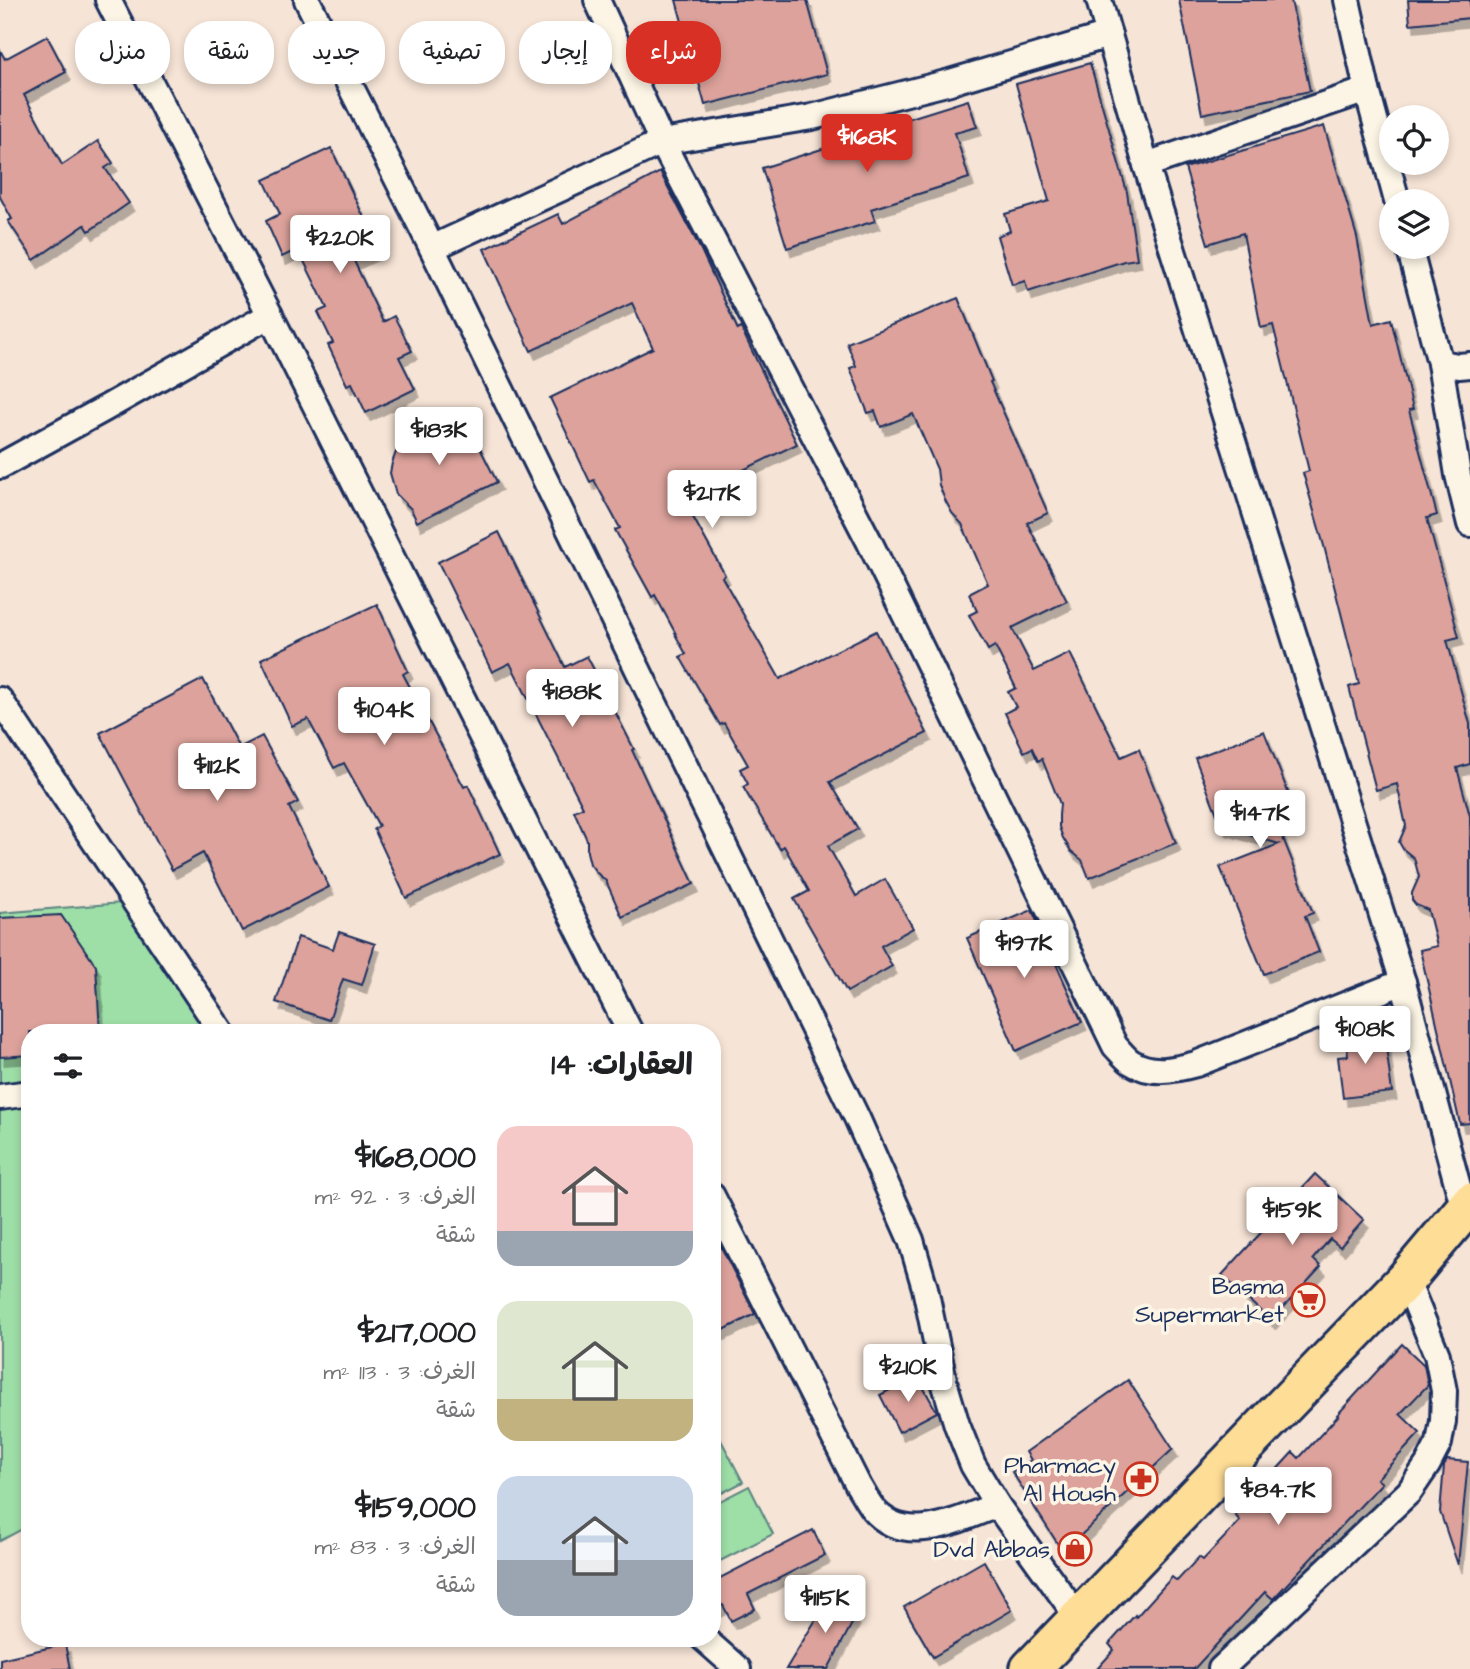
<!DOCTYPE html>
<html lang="ar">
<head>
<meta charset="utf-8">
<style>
  :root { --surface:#fff; --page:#f6f6f6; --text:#202124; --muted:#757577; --accent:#d93025 }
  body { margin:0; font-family:"Architects Daughter","Playpen Sans Arabic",sans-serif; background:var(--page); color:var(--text); direction:rtl; height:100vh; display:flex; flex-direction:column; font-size:26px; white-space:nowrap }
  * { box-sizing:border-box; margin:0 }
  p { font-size:23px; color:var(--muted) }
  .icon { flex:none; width:38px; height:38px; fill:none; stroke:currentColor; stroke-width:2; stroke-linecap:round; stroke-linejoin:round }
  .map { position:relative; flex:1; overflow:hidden; direction:ltr }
  .drawer { position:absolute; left:21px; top:1024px; width:700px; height:623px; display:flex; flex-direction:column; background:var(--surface); border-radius:28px; box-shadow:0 4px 10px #0003; direction:rtl }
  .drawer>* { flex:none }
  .banner { position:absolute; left:21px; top:21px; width:700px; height:63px; direction:rtl; display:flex; gap:14px }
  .controls { position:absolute; left:1379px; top:105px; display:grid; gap:14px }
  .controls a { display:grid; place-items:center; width:70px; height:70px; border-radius:50%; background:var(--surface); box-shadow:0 4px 10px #0003; font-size:35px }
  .price { position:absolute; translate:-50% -60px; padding:0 16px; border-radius:7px; background:#fff; color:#222; font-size:23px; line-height:46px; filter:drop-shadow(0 2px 4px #0008) }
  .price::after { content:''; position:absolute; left:50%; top:42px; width:21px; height:16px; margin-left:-10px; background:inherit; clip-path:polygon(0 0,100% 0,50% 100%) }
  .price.on { background:var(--accent); color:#fff }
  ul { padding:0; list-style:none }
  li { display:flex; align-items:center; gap:21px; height:175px; padding:0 28px }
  li span { display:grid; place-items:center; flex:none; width:196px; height:140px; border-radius:21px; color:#555 }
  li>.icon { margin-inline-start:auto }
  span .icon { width:84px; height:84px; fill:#fffc; stroke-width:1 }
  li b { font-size:30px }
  h2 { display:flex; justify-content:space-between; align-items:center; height:84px; padding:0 28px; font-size:30px }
  .pill { padding:0 24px; border-radius:28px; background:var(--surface); box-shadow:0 4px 10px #0003; font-size:24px; line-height:63px }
  .pill.on { background:var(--accent); color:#fff }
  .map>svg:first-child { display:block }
</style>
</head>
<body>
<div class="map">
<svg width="1470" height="1669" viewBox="0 0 1470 1669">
  <defs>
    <filter id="shadow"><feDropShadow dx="4.5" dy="8" stdDeviation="0" flood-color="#0004"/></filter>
  </defs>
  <rect width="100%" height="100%" fill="#f6e4d6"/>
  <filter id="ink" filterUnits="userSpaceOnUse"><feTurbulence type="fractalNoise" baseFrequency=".0143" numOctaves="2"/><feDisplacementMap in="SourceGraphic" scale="14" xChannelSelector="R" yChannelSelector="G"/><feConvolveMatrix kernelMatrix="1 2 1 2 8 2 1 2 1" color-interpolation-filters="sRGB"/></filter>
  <g filter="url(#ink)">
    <g fill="#9edea7" stroke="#5c8682" stroke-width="2">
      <path d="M134,902l88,130h-192v493l-30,16v-628z"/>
      <path d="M712,1423l31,59 -31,16z"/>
      <path d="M749,1486l24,48 -61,31v-60z"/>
    </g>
    <g fill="#dca29b" stroke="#1b2f5e" stroke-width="2" filter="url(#shadow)">
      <path d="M676,0h131l20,74 -122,31z"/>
      <path d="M1179,0h112l19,91 -108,23z"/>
      <path d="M1408,0h62v18l-60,6z"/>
      <path d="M47,36l19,36 -42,23 38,70 36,-24 15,22 -8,5 24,35 -40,28 -4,-6 -51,35 -26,-39 4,-2 -12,-22v-147l5,9z"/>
      <path d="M1090,63l37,129 10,67 -13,2 -96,31 -3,-11 -13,4 -15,-49 13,-5 -5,-17 44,-13 -33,-117z"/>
      <path d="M968,100l9,27 -22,6 14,45 -98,31 4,12 -88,27 -25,-80 126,-40v-3z"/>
      <path d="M1324,126l33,111 16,87 18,-5 22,90 -4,1 28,105 -10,3 32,119 -12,3 23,84v40l-13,4 13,48v307l-10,1 -40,-174 17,-4 -9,-36 -12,-5 -4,-5v-7l7,-16 -5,-19 -11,-9 -4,-7 7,-16 -9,-42 -21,6 -27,-103 10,-3 -35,-138 -21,-73 6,-2 -36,-146 -12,3 -18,-95 -35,11 -23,-76z"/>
      <path d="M331,148l48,101 -25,12 29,61 11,-6 18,35 -13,6 16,32 -49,24 -14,-30 -5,2 -19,-40 5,-2 -15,-31 9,-4 -29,-59 -16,8 -16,-36 14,-7 -16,-34z"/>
      <path d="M660,172l41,78 37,80 3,-2 56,116 -114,55 42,76 -3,2 58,102 96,-48 51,102 -97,49 28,47 -30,17 28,50 29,-17 28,49 -32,18 11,20 -45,26 -53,-93 15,-8 -25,-45 -4,3 -37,-62 5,-3 -8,-15 8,-4 -24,-42 -4,2 -40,-68 6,-3 -10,-18h1l-22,-41 -3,2 -37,-67 5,-2 -26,-48 -4,2 -40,-84 103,-50 -21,-45 -101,48 -47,-102 74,-35 5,10z"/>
      <path d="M958,298l34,83 -2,1 58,131 -21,10 40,78 -55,27 22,43 36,-18 51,104 18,-8 37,94 -87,35 -7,-18 -11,-9 -8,-13 -4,-11v-12l1,-11 -18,-45 -4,2 -6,-13 -8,4 -19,-39 11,-6 -8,-15 8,-4 -21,-42 -7,4 -19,-35 8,-4 -8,-17 19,-10 -26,-60 -10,-11 -7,-13 -6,-15 -2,-16 -24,-55 -32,13 -6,-16 -7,2 -18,-45 6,-2 -9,-23z"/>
      <path d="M462,412l35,70 -80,40 -6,-13 -15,-15 -6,-21 2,-10 4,-11 31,-39 7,14z"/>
      <path d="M499,532l66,135 22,-11 47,93 -2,1 62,134 -72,33 -16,-36 -9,-8 -7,-9 -3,-12v-12l-13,-29 9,-4 -73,-144 -18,9 -54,-110z"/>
      <path d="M377,604l31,67 -5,3 61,113 4,-2 32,69 -94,44 -32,-69 5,-3 -35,-63 -10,5 -26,-49 -16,7 -31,-67z"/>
      <path d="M203,679l36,69 23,-12 36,66 -9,5 40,80 -87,44 -39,-78 -31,17 -72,-137z"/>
      <path d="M1264,731l31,79 -20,8 38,95 -8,3 14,36 -55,22 -44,-107 59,-23 -57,-17 -27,-69z"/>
      <path d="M1032,910l50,112 -66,29 -49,-113z"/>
      <path d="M61,915l35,51 4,66h-70v23l-30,2v-139z"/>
      <path d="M339,932l36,12 -13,41 -19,-6 -14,41 -53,-18 22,-65 35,12z"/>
      <path d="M1384,1031l8,61 -49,6 -5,-41 10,-1 -2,-20z"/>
      <path d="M1315,1174l49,46 -24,27 -10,-8 -17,20 8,8 -50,54 -49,-46z"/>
      <path d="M712,1229l43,85 -43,22z"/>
      <path d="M1402,1344l22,21 4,20 -28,29 20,19 -43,46 5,4 -109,116 -8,-7 -71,77h-97l17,-19 -5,-6 26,-29 1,2 36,-40 5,4 22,-24 4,3 37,-39 -5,-6 36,-39 22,-24 6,6 39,-42 -1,-1z"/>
      <path d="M917,1376l20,36 -38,20 -19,-37z"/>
      <path d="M1128,1380l45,69 -110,103 -51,-80 19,-12 -5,-8z"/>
      <path d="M1447,1460l21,2 -10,103 -18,-53 4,-46z"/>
      <path d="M813,1530l12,25 -77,39 7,15 -24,12 -8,-16 -11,6v-29z"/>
      <path d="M984,1561l28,49 -79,47 -29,-50z"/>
      <path d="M838,1583l17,35 -27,51h-42z"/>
      <path d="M65,1644l5,25h-70v-10z"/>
    </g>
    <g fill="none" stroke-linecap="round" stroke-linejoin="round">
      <defs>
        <g id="minor">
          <path d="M108,0l162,315 360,717"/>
          <path d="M307,0l125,248 425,870 54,122 14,48 20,97 12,40 16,40 24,40 82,114"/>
          <path d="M597,0l65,142 207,399 246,505c5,5 10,12 16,16 20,13 43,8 65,2l207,-82"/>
          <path d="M1099,0l47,165 257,817 61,227"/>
          <path d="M1347,0l20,90 30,111"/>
          <path d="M1146,165l221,-75"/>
          <path d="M1409,247l31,116 18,112 12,49"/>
          <path d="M432,248l230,-106 150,-25 138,-35 159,-47"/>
          <path d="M1440,363l19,3 11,-1"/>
          <path d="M0,466l104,-57 166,-94"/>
          <path d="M0,700l222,332"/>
          <path d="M0,1097l30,-4"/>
          <path d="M712,1196l146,289c5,8 9,16 15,24 33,39 86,10 124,-4"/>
          <path d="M703,1638l35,31"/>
          <path d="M1221,1669l188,-177 19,-28 11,-21 4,-22 1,-30 -7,-36 -31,-76"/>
        </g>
        <path id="primary" d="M1030,1669l376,-390 64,-76"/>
      </defs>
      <use href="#minor" stroke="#1b2f5e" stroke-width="30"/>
      <use href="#primary" stroke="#1b2f5e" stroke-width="44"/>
      <use href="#minor" stroke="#fcf5e5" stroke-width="24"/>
      <use href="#primary" stroke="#fedd96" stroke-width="38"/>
    </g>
  </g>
  <defs>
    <symbol id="supermarket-ring" viewBox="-11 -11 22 22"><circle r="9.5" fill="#fcf5e5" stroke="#c8321e" stroke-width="1.5"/><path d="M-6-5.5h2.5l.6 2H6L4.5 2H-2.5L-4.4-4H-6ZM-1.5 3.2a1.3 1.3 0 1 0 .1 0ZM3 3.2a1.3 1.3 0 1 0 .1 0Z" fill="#c8321e"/></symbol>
    <symbol id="pharmacy-ring" viewBox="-11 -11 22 22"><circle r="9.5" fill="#fcf5e5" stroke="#c8321e" stroke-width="1.5"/><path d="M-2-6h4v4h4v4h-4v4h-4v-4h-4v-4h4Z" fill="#c8321e"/></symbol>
    <symbol id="shop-ring" viewBox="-11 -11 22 22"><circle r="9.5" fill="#fcf5e5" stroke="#c8321e" stroke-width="1.5"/><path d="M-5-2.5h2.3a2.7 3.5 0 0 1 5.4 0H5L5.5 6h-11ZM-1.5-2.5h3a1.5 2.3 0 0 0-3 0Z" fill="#c8321e"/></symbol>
  </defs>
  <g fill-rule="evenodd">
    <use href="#supermarket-ring" x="1289" y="1281" width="38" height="38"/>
    <use href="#pharmacy-ring" x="1122" y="1460" width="38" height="38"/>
    <use href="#shop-ring" x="1056" y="1530" width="38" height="38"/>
  </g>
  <g text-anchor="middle" stroke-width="7" stroke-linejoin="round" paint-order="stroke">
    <g font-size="24" fill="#1b2f5e" stroke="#fcf5e5" text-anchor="end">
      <text x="1284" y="1294">Basma<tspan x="1284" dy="28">Supermarket</tspan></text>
      <text x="1116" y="1473">Pharmacy<tspan x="1116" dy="28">Al Housh</tspan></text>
      <text x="1050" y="1557">Dvd Abbas</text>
    </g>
  </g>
</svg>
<div class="controls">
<a><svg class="icon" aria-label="locate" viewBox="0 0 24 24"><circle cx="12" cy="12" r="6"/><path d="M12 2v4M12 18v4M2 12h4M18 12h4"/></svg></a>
<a><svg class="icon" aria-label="layers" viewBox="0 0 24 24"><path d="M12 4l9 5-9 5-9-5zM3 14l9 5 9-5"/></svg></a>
</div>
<b class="price on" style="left:867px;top:174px">$168K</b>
<b class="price" style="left:340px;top:275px">$220K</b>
<b class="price" style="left:439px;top:467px">$183K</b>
<b class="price" style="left:712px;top:530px">$217K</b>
<b class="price" style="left:572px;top:729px">$188K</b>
<b class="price" style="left:384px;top:747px">$104K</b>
<b class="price" style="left:217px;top:803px">$112K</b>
<b class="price" style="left:1260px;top:850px">$147K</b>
<b class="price" style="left:1024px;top:980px">$197K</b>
<b class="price" style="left:1365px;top:1066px">$108K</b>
<b class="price" style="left:1292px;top:1247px">$159K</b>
<b class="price" style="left:908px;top:1404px">$210K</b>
<b class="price" style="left:1278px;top:1527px">$84.7K</b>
<b class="price" style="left:825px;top:1635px">$115K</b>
<div class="banner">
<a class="pill on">شراء</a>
<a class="pill">إيجار</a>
<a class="pill">تصفية</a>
<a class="pill">جديد</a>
<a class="pill">شقة</a>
<a class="pill">منزل</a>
</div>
<section class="drawer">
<h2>العقارات: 14<svg class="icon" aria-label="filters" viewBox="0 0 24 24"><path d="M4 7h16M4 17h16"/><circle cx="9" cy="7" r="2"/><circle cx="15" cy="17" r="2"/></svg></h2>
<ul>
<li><span style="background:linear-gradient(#f6c9c9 75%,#9aa5b1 0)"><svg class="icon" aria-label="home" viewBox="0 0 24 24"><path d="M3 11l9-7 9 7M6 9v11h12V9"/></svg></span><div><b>$168,000</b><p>الغرف: 3 · 92 m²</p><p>شقة</p></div></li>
<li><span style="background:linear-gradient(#dfe7d0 70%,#c2b280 0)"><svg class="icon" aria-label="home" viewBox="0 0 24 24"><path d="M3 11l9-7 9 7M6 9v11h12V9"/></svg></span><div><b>$217,000</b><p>الغرف: 3 · 113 m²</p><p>شقة</p></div></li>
<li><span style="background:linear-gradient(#c9d6e8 60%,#9aa5b1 0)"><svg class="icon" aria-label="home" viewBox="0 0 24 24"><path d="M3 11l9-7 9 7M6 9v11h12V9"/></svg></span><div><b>$159,000</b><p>الغرف: 3 · 83 m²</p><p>شقة</p></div></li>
</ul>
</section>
</div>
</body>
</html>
